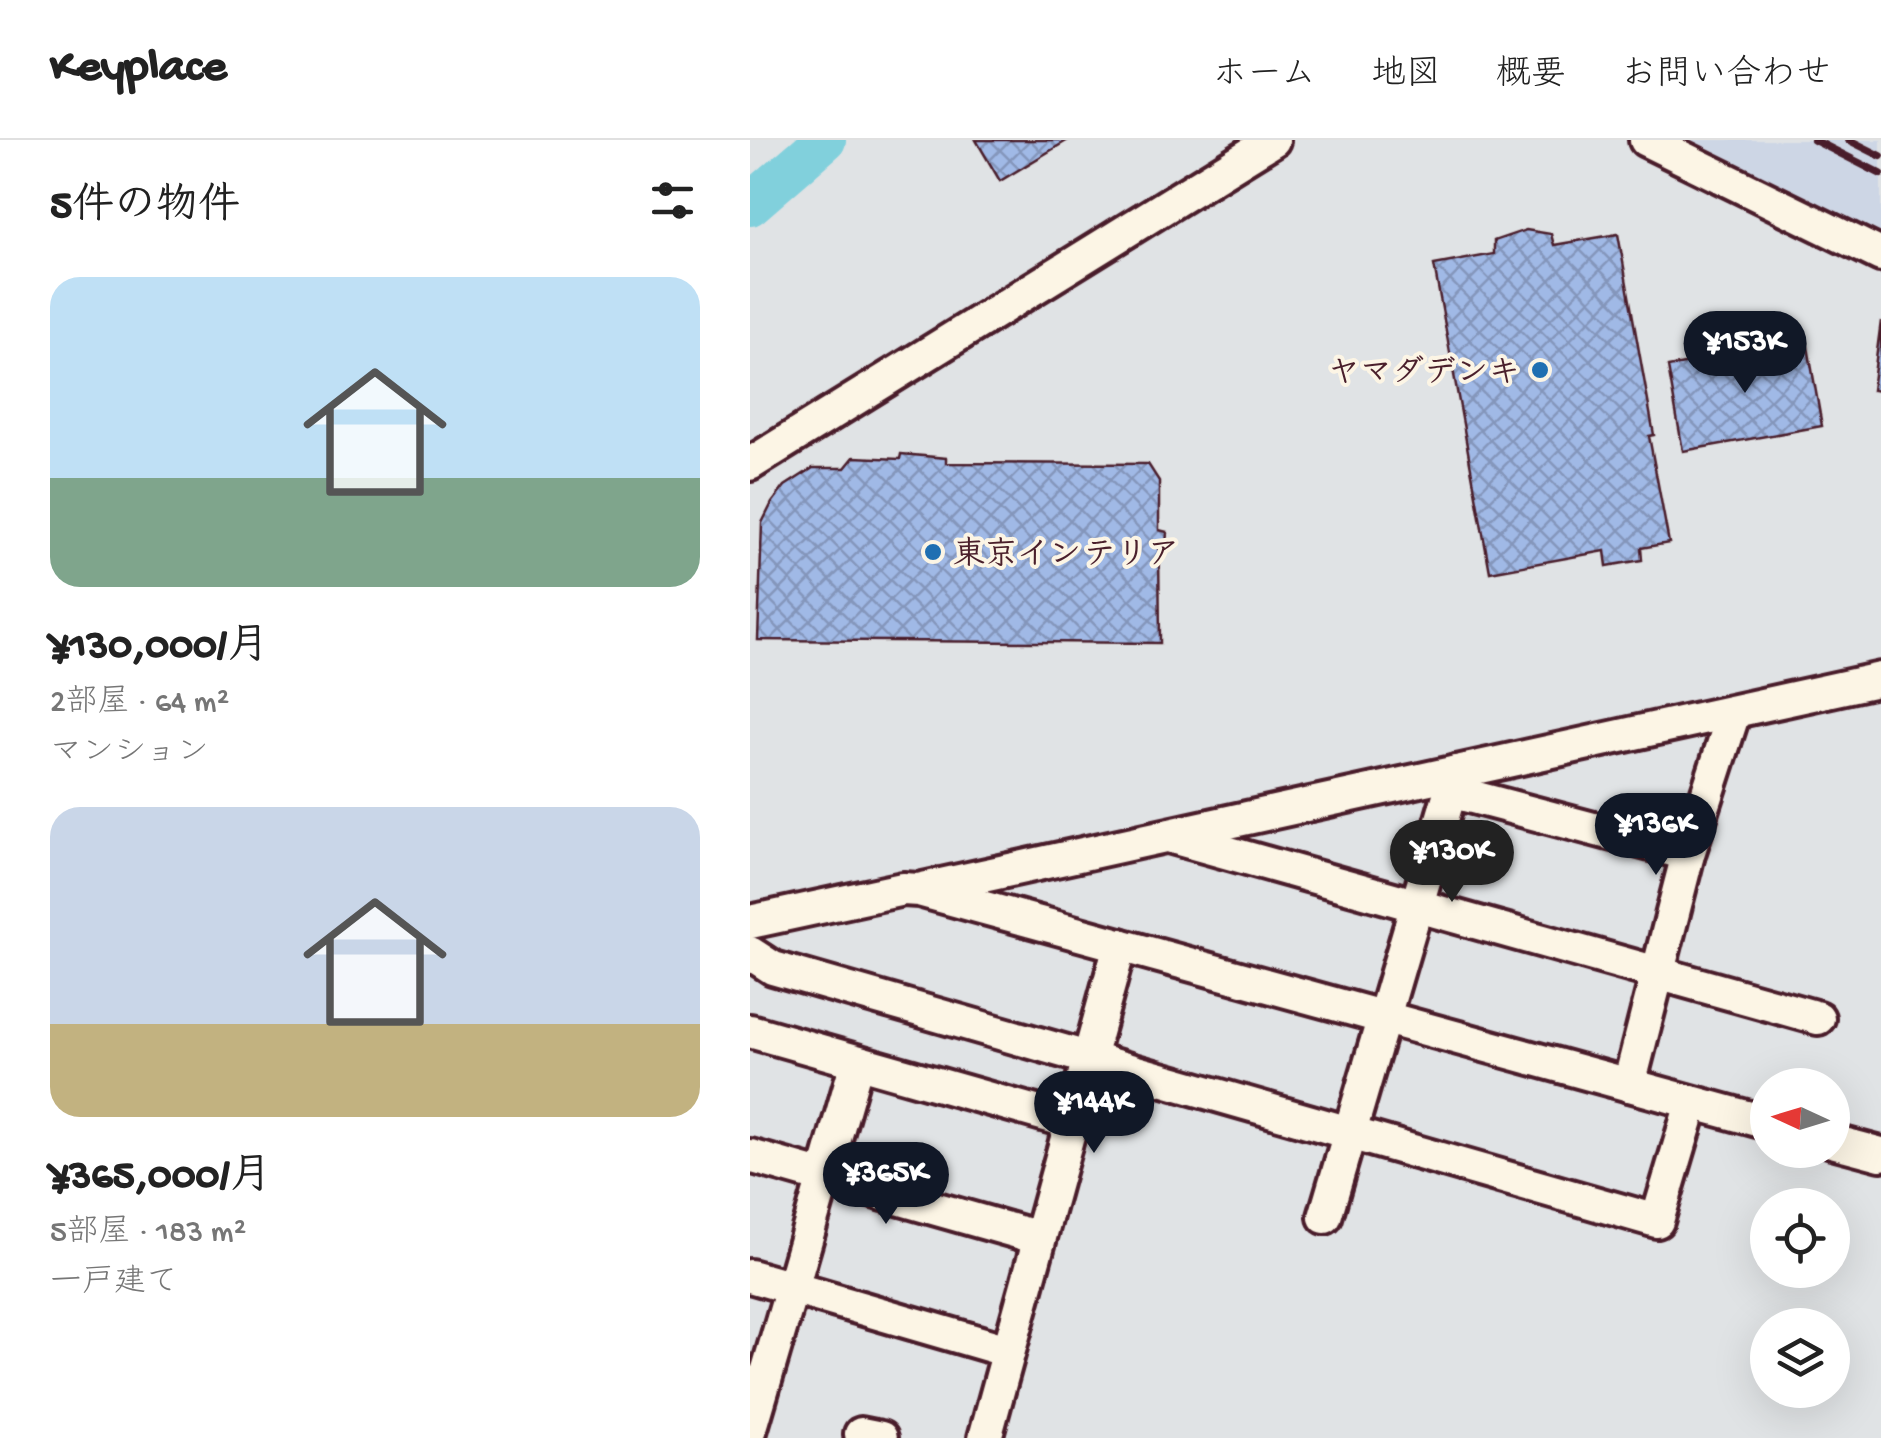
<!DOCTYPE html>
<html lang="ja">
<head>
<meta charset="utf-8">
<style>
  :root { --surface:#fff; --page:#f6f6f6; --text:#222; --muted:#767676; --line:#e0e0e0; --accent:#111827 }
  body { margin:0; font-family:"Gochi Hand","Klee One",sans-serif; background:var(--page); color:var(--text); height:100vh; display:flex; flex-direction:column; font-size:38px; white-space:nowrap }
  * { box-sizing:border-box; margin:0 }
  p { font-size:32px; color:var(--muted) }
  .icon { flex:none; width:55px; height:55px; fill:none; stroke:currentColor; stroke-width:2; stroke-linecap:round; stroke-linejoin:round }
  .map { position:relative; flex:1; overflow:hidden }
  .details { display:flex; flex-direction:column; background:var(--surface); width:750px }
  .details>* { flex:none }
  .needle { width:65px; rotate:274deg }
  .fabs { position:absolute; left:1000px; top:928px; display:grid; gap:20px }
  .fabs a { display:grid; place-items:center; width:100px; height:100px; border-radius:50%; background:var(--surface); box-shadow:0 10px 40px #0002; font-size:50px }
  .price { position:absolute; translate:-50% -85px; padding:0 22px; border-radius:35px; background:var(--accent); color:#fff; font-size:32px; line-height:65px; filter:drop-shadow(0 2px 5px #0008) }
  .price::after { content:''; position:absolute; left:50%; top:60px; width:30px; height:22px; margin-left:-15px; background:inherit; clip-path:polygon(0 0,100% 0,50% 100%) }
  .price.on { background:#222; color:#fff }
  ul { padding:0; list-style:none }
  li { display:grid; align-content:center; gap:20px; height:530px; padding:0 50px }
  li span { display:grid; place-items:center; height:310px; border-radius:30px; color:#555 }
  li>.icon { margin-inline-start:auto }
  span .icon { width:180px; height:180px; fill:#fffc; stroke-width:1 }
  li b { font-size:42px }
  h2 { display:flex; justify-content:space-between; align-items:center; height:120px; padding:0 50px; font-size:42px }
  header { display:flex; align-items:center; gap:60px; box-sizing:border-box; height:140px; padding:0 50px; background:var(--surface); border-bottom:2px solid var(--line) }
  header strong { font-size:48px }
  nav { display:flex; gap:55px; margin-inline-start:auto; font-size:35px }
  main { display:flex; flex:1; min-height:0 }
  .map>svg:first-child { display:block }
</style>
</head>
<body>
<header>
<strong>Keyplace</strong>
<nav><a>ホーム</a><a>地図</a><a>概要</a><a>お問い合わせ</a></nav>
</header>
<main>
<section class="details">
<h2>5件の物件<svg class="icon" aria-label="filters" viewBox="0 0 24 24"><path d="M4 7h16M4 17h16"/><circle cx="9" cy="7" r="2"/><circle cx="15" cy="17" r="2"/></svg></h2>
<ul>
<li><span style="background:linear-gradient(#bfe0f5 65%,#7fa58c 0)"><svg class="icon" aria-label="home" viewBox="0 0 24 24"><path d="M3 11l9-7 9 7M6 9v11h12V9"/></svg></span><div><b>¥130,000/月</b><p>2部屋 · 64 m²</p><p>マンション</p></div></li>
<li><span style="background:linear-gradient(#c9d6e8 70%,#c2b280 0)"><svg class="icon" aria-label="home" viewBox="0 0 24 24"><path d="M3 11l9-7 9 7M6 9v11h12V9"/></svg></span><div><b>¥365,000/月</b><p>5部屋 · 183 m²</p><p>一戸建て</p></div></li>
</ul>
</section>
<div class="map">
<svg width="1131" height="1298" viewBox="0 0 1131 1298">
  <defs>
    <pattern id="building-cross-hatch" width="8" height="8" patternUnits="userSpaceOnUse" patternTransform="scale(2.5)"><rect width="8" height="8" fill="#a0b9e6"/><path d="M0 0l8 8M0 8l8-8" fill="none" stroke="#8496bb"/></pattern>
  </defs>
  <rect width="100%" height="100%" fill="#e0e3e5"/>
  <filter id="ink" filterUnits="userSpaceOnUse"><feTurbulence type="fractalNoise" baseFrequency=".01" numOctaves="2"/><feDisplacementMap in="SourceGraphic" scale="20" xChannelSelector="R" yChannelSelector="G"/><feConvolveMatrix kernelMatrix="1 2 1 2 8 2 1 2 1" color-interpolation-filters="sRGB"/></filter>
  <g filter="url(#ink)">
    <path fill="#cdd6e5" d="M922,0h209v103z"/>
    <g fill="none" stroke-linecap="round" stroke-linejoin="round">
      <path stroke="#81d0dc" stroke-width="42" d="M0,65l75,-65"/>
    </g>
    <g fill="url(#building-cross-hatch)" stroke="#4a1f2b" stroke-width="2.5">
      <path d="M226,0h92l-68,41z"/>
      <path d="M776,90l25,4 3,11 64,-11 36,201 -5,1 20,107 -28,5 1,12 -35,6 -2,-15 -115,21 -56,-307 60,-11v-13z"/>
      <path d="M1131,181v70l-9,-1z"/>
      <path d="M1057,201l15,85 -139,25 -15,-84z"/>
      <path d="M151,314l45,4v5l202,1 11,17v49l8,2 -1,16h-7l1,95 -402,-3 4,-117 10,-20 13,-17 28,-18h32l9,-11 46,2z"/>
    </g>
    <g fill="none" stroke-linecap="round" stroke-linejoin="round">
      <defs>
        <g id="minor">
          <path d="M896,0l235,115"/>
          <path d="M0,324l523,-324"/>
          <path d="M700,651l238,63 46,-142"/>
          <path d="M422,697l646,181"/>
          <path d="M173,749l958,-210"/>
          <path d="M0,782l153,-33 16,1 849,233"/>
          <path d="M0,813l23,15 884,253 35,-118"/>
          <path d="M0,891l321,91"/>
          <path d="M879,945l59,-231"/>
          <path d="M1082,1001l49,13"/>
          <path d="M0,1016l289,82"/>
          <path d="M575,1077l131,-445"/>
          <path d="M0,1136l42,12 65,-226"/>
          <path d="M0,1291l42,-143 216,63"/>
          <path d="M111,1294l20,4"/>
          <path d="M235,1298l135,-493"/>
        </g>
      </defs>
      <use href="#minor" stroke="#4a1f2b" stroke-width="40"/>
      <use href="#minor" stroke="#fcf5e5" stroke-width="32"/>
      <g stroke="#4a1f2b" stroke-width="8">
        <path d="M1064,0l67,34"/>
        <path d="M1099,0l32,16"/>
      </g>
    </g>
  </g>
  <g fill="#1f6fb2" stroke="#fcf5e5" stroke-width="4">
    <circle cx="790" cy="230" r="10"/>
    <circle cx="183" cy="412" r="10"/>
  </g>
  <g text-anchor="middle" stroke-width="8" stroke-linejoin="round" paint-order="stroke">
    <g font-size="32" font-weight="bold" fill="#4a1f2b" stroke="#fcf5e5" text-anchor="end">
      <text x="770" y="241">ヤマダデンキ</text>
      <text x="203" y="423" text-anchor="start">東京インテリア</text>
    </g>
  </g>
</svg>
<div class="fabs">
<a><svg class="needle" viewBox="-14 -14 28 28"><path d="M0-13l5 13h-10z" fill="#e53935"/><path d="M0 13l5-13h-10z" fill="#767676"/></svg></a>
<a><svg class="icon" aria-label="locate" viewBox="0 0 24 24"><circle cx="12" cy="12" r="6"/><path d="M12 2v4M12 18v4M2 12h4M18 12h4"/></svg></a>
<a><svg class="icon" aria-label="layers" viewBox="0 0 24 24"><path d="M12 4l9 5-9 5-9-5zM3 14l9 5 9-5"/></svg></a>
</div>
<b class="price" style="left:995px;top:256px">¥153K</b>
<b class="price" style="left:906px;top:738px">¥136K</b>
<b class="price on" style="left:702px;top:765px">¥130K</b>
<b class="price" style="left:344px;top:1016px">¥144K</b>
<b class="price" style="left:136px;top:1087px">¥365K</b>
</div>
</main>
</body>
</html>
